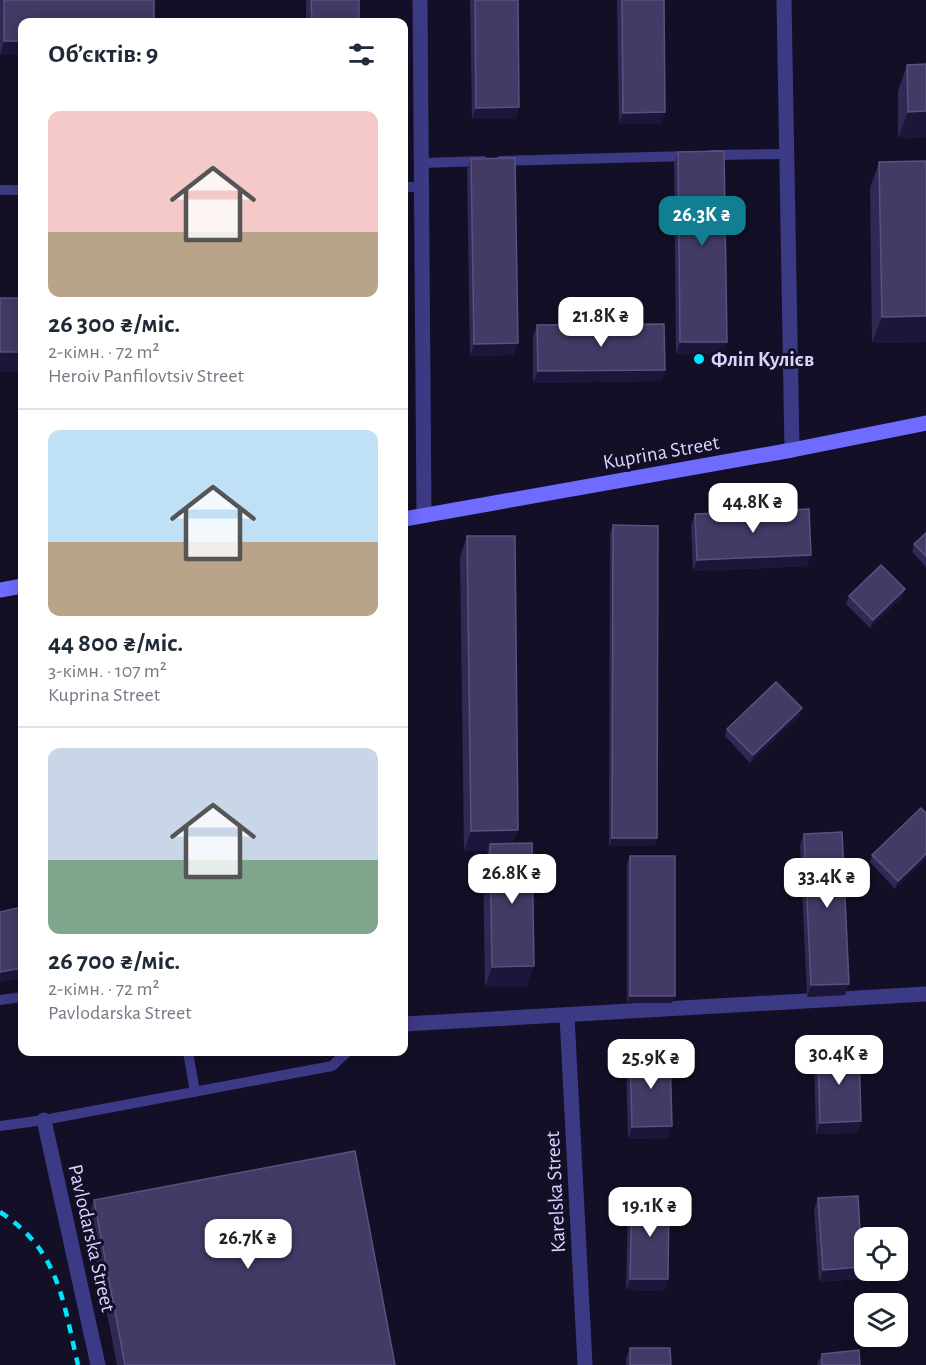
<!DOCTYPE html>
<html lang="uk">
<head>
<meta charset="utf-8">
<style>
  :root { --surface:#fff; --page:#f2f2f3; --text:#1f2937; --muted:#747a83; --line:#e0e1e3; --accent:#117e91 }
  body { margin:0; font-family:"Alegreya Sans",sans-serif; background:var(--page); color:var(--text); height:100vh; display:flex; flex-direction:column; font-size:22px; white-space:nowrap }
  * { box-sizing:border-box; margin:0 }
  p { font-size:20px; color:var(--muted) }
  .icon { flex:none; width:33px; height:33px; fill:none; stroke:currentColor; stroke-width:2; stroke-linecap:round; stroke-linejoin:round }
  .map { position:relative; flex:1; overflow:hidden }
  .sheet { position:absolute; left:18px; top:18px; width:390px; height:1038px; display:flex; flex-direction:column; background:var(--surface); border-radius:12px; box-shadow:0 3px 15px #0003 }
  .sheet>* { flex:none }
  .controls { position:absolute; left:854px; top:1227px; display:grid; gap:12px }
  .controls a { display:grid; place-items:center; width:54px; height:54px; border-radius:12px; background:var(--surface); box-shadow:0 3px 15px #0003; font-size:30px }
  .price { position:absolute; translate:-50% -51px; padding:0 14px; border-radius:12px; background:#fff; color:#222; font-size:20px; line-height:39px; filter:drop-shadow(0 2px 3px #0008) }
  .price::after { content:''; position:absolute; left:50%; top:36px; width:18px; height:14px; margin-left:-9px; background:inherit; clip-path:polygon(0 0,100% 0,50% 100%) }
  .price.active { background:var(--accent); color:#fff }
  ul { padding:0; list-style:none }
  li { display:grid; align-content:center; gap:12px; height:318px; padding:0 30px }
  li+li { border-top:2px solid var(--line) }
  li span { display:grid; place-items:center; height:186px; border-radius:12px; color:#555 }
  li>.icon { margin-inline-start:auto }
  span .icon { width:108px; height:108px; fill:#fffc; stroke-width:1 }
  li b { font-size:26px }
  h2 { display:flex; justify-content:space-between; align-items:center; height:72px; padding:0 30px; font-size:26px }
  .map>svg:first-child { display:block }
</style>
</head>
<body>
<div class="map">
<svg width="926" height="1365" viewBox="0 0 926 1365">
  <rect width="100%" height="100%" fill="#130f26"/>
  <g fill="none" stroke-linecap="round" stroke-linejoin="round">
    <g stroke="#3d3a85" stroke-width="10">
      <path d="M711,155l75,-1"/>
      <path d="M501,161l189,-5"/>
      <path d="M422,163l61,-2"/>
      <path d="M404,187h18"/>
      <path d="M0,190h22"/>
      <path d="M0,1000l22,-3"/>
      <path d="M188,1052l7,40"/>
      <path d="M0,1126l44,-6 288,-54 15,-14"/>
    </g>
    <g stroke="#3d3a85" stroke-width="15">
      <path d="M420,0l4,515"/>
      <path d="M784,0l8,450"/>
      <path d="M567,1016l18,349"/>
      <path d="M404,1024l522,-30"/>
      <path d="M44,1120l54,245"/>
    </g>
    <g stroke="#6f6bff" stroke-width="15">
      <path d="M404,519l388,-69 134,-27"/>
      <path d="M0,590l22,-4"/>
    </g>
    <path stroke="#00e5ff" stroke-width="4.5" stroke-dasharray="9 8" stroke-linecap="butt" d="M0,1212c59,38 63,89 78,153"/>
  </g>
  <g fill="#312854">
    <path d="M0,0h154l-154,55z"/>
    <rect x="306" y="0" width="53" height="22"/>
    <path d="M470,0h48l1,107 -4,12h-43z"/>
    <path d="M617,0h47l1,112 -4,12h-42z"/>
    <path d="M926,64v73l-28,1v-47l9,-26z"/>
    <path d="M678,152l49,190 -4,11 -47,1 -2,-191z"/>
    <path d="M471,159l43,196 -44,1 -3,-186z"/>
    <path d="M879,162l47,180 -54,1 -2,-155z"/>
    <path d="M537,325l128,45 -4,11 -128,2v-46z"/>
    <path d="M695,514l112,52 -114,5 -2,-46z"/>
    <path d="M613,525l44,313 -3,8h-45l1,-313z"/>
    <path d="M926,533v34l-14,-15 2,-8z"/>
    <path d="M467,536l47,308 13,143h-42l-2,-123 5,-13h-24l-4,-294z"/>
    <path d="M849,596l53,1 -32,31 -24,-24z"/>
    <path d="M802,708l-3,8 -49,47 -25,-27 2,-7z"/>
    <path d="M926,813l-31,76 -25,-27 2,-7z"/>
    <path d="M804,834l41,161 -38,2 -7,-152z"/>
    <path d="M630,856l42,147h-45v-139z"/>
    <path d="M818,1050l43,71 -4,12 -41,1 -2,-72z"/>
    <path d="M630,1053l38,85 -40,1 -2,-75z"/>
    <path d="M632,1196l32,95 -38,-1 2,-83z"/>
    <path d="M818,1198l40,81 -39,3 -5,-73z"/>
    <path d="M94,1200l301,165h-278l-29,-150z"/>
    <path d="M630,1348l41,17h-45v-6z"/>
    <path d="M822,1354l38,11h-43z"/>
  </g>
  <g fill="#1d163a">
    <path d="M4,41h18v14h-22z"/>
    <path d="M519,107l-4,12h-43l4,-11z"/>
    <path d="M926,111v26l-28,1 10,-26z"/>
    <path d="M665,112l-4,12h-42l4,-11z"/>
    <path d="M926,316v26l-54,1 10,-26z"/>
    <path d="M680,342h47l-4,11 -47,1z"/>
    <path d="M518,343l-4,12 -44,1 4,-12z"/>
    <rect x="0" y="352" width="22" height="20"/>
    <path d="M665,370l-4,11 -128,2 5,-12z"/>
    <path d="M811,555l-4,11 -114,5 4,-11z"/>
    <path d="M905,589l-3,8 -32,31 3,-8z"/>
    <path d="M802,708l-3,8 -49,47 3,-8z"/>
    <path d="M518,830l-7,20 -21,-6 -2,7h-24l7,-20z"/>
    <path d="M612,838h45l-3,8h-45z"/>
    <path d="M926,854v5l-31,30 3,-8z"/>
    <path d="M534,966l-7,21h-42l7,-20z"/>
    <path d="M22,968v10l-22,5v-11z"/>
    <path d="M849,984l-4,11 -38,2 4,-12z"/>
    <path d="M630,996h45l-3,7h-45z"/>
    <path d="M861,1121l-4,12 -41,1 4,-11z"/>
    <path d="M672,1126l-4,12 -40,1 4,-12z"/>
    <path d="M862,1267l-4,12 -39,3 4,-12z"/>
    <path d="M630,1279h38l-4,12 -38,-1z"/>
  </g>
  <g fill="#433a66" stroke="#5a527e" stroke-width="1.5">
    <path d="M4,0h150v22h-132v19h-18z"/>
    <path d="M311,0h48v22h-47z"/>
    <path d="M475,0h43l1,107 -43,1z"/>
    <path d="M622,0h42l1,112 -42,1z"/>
    <path d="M926,64v47l-18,1 -1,-47z"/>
    <path d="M724,151l3,191h-47l-2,-190z"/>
    <path d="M515,158l3,185 -44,1 -3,-185z"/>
    <path d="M926,161v155l-44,1 -3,-155z"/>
    <rect x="0" y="298" width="22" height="54"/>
    <path d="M664,324l1,46 -127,1 -1,-46z"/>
    <path d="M809,509l2,46 -114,5 -2,-46z"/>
    <path d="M613,525l45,1 -1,312h-45z"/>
    <path d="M926,533v23l-12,-12z"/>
    <path d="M467,536h48l3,294 -47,1z"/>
    <path d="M881,565l24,24 -32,31 -24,-24z"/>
    <path d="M776,682l26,26 -49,47 -26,-26z"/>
    <path d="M921,808l5,5v41l-28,27 -26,-26z"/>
    <path d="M842,832l7,152 -38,1 -7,-151z"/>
    <path d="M532,843l2,123 -42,1 -2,-123z"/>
    <rect x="630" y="856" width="45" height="140"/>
    <path d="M22,907v61l-22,4v-60z"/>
    <path d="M859,1049l2,72 -41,2 -2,-73z"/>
    <path d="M670,1052l2,74 -40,1 -2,-74z"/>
    <path d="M355,1151l40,214h-270l-31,-165z"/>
    <path d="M632,1196h37l-1,83h-38z"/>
    <path d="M858,1196l4,71 -39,3 -5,-72z"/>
    <path d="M630,1348h40l1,17h-41z"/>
    <path d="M859,1350l1,15h-38v-11z"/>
  </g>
  <circle fill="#00e5ff" stroke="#130f26" stroke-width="2" cx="699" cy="359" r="6"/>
  <g text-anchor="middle" stroke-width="6" stroke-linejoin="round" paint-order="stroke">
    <g font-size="21" font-weight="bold" fill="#d9d4ff" stroke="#130f26" text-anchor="start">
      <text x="711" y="366">Фліп Кулієв</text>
    </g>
    <g font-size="21" fill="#d9d4ff" stroke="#130f26">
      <text transform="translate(661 452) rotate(-10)" y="7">Kuprina Street</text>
      <text transform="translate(555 1192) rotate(-93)" y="7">Karelska Street</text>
      <text transform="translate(92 1238) rotate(77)" y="7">Pavlodarska Street</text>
    </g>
  </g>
</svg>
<div class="controls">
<a><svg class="icon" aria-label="locate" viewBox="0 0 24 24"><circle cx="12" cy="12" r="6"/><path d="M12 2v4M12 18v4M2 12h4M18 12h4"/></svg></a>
<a><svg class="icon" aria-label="layers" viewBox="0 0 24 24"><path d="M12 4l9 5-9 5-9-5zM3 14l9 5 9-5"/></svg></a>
</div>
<b class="price active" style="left:702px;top:247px">26.3K ₴</b>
<b class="price" style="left:601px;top:348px">21.8K ₴</b>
<b class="price" style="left:753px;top:534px">44.8K ₴</b>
<b class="price" style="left:512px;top:905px">26.8K ₴</b>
<b class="price" style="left:827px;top:909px">33.4K ₴</b>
<b class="price" style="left:839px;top:1086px">30.4K ₴</b>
<b class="price" style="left:651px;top:1090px">25.9K ₴</b>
<b class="price" style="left:650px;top:1238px">19.1K ₴</b>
<b class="price" style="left:248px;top:1270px">26.7K ₴</b>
<section class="sheet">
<h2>Об’єктів: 9<svg class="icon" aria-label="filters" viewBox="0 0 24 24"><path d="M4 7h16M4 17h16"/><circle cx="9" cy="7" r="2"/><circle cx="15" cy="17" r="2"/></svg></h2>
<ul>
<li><span style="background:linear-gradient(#f6c9c9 65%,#b9a48a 0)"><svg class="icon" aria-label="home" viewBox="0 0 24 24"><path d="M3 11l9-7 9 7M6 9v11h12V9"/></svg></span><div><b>26 300 ₴/міс.</b><p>2-кімн. · 72 m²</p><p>Heroiv Panfilovtsiv Street</p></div></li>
<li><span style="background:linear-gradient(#bfe0f5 60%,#b9a48a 0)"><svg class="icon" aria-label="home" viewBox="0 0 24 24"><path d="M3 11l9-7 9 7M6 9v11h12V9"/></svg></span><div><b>44 800 ₴/міс.</b><p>3-кімн. · 107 m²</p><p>Kuprina Street</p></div></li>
<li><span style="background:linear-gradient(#c9d6e8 60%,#7fa58c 0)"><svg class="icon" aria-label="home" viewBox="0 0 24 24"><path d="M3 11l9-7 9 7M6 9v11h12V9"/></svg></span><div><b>26 700 ₴/міс.</b><p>2-кімн. · 72 m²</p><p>Pavlodarska Street</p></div></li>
</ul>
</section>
</div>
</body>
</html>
